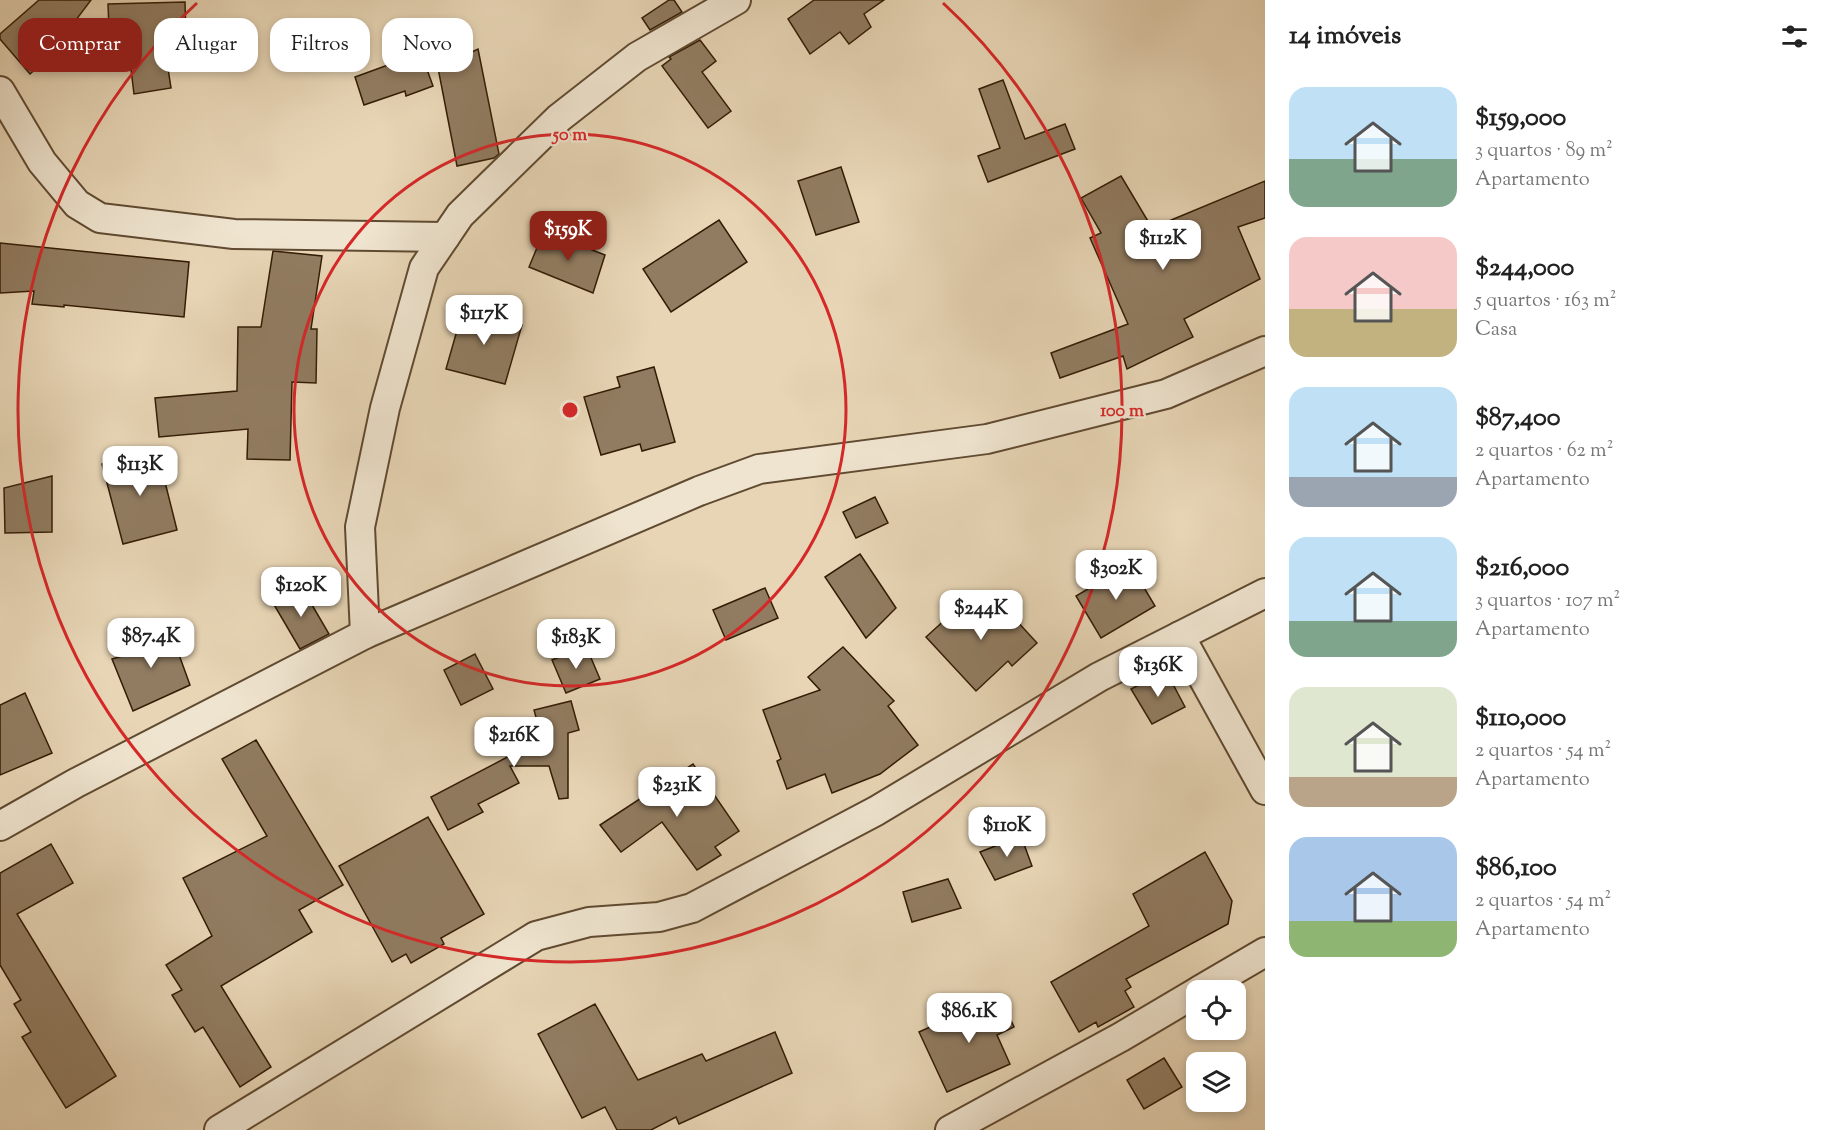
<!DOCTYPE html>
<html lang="pt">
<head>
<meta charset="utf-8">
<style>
  :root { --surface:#fff; --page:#f2f2f2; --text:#222; --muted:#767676; --accent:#8f2418 }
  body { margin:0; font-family:"Sorts Mill Goudy",serif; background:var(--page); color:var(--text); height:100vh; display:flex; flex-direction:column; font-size:22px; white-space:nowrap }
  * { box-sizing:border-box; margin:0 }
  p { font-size:20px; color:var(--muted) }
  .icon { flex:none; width:33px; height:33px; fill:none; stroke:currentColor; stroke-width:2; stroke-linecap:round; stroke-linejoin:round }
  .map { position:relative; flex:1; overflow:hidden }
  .side { display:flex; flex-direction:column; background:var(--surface); width:570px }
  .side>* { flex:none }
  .hud { position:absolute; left:18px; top:18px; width:570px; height:54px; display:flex; gap:12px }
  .tools { position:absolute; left:1186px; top:980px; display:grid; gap:12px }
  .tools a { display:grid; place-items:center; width:60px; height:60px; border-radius:12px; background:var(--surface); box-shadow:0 3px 9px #0003; font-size:30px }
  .price { position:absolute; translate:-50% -51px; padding:0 14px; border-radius:12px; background:#fff; color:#222; font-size:20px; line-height:39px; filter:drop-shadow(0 2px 3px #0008) }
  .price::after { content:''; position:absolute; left:50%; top:36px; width:18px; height:14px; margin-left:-9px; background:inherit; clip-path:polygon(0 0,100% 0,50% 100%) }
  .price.selected { background:var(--accent); color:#fff }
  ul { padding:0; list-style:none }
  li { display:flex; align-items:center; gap:18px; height:150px; padding:0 24px }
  li span { display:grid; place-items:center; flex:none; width:168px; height:120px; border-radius:18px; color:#555 }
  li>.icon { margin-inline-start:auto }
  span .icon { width:72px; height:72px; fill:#fffc; stroke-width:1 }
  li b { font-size:26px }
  h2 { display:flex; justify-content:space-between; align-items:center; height:72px; padding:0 24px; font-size:26px }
  .pill { padding:0 21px; border-radius:18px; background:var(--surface); box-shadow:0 3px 9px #0003; font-size:21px; line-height:54px }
  .pill.selected { background:var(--accent); color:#fff }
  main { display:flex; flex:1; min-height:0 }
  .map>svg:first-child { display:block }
</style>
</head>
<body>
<main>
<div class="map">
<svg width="1265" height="1130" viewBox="0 0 1265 1130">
  <rect width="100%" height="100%" fill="#e7d5b5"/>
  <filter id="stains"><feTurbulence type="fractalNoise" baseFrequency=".00333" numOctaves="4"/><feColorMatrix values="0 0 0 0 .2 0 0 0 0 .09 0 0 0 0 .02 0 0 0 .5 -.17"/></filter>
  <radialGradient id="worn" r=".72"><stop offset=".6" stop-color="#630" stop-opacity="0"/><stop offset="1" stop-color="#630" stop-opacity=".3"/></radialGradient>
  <g fill="#917c61" stroke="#331c05" stroke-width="1.5">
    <path d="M39,0h52l-46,61 -15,13 -30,-35v-5z"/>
    <path d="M669,0h5l8,12 -32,18 -8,-12z"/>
    <path d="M814,0h70l-20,14 7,13 -22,17 -9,-12 -30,22 -22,-35z"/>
    <path d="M185,2l1,34h-23l8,52 -37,6 -5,-41h-19l-2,-49z"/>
    <path d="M700,40l16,21 -14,11 29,39 -23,17 -46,-62 9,-7 -2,-2z"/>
    <path d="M478,49l21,105 -5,4 -37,8 -19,-98z"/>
    <path d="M421,53l12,33 -27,10 -1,-5 -41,14 -9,-28z"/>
    <path d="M1003,80l22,59 40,-15 10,25 -87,33 -10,-26 22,-8 -21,-59z"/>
    <path d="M841,167l18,55 -43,13 -18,-54z"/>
    <path d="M1121,176l31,52 113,-47v37l-27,9 22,52 -76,40 9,18 -66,32 -4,-13 -63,22 -9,-25 77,-29 -38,-86 11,-5 -20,-35z"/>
    <path d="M719,220l28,42 -76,50 -28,-43z"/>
    <path d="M544,231l61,24 -12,38 -64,-26z"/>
    <path d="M0,243l189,19 -5,55 -120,-12v2l-32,-3 2,-13 -34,2z"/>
    <path d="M273,251l49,5 -11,73h6l-1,54 -24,-1 -2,78 -43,-1 1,-30 -89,8 -4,-39 82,-7 1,-64h23z"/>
    <path d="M464,306l58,19 -17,59 -59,-15z"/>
    <path d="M654,367l21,75 -33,9 -2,-7 -39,11 -17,-58 36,-10 -3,-10z"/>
    <path d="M157,450l20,80 -54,14 -21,-80z"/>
    <path d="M52,476v56l-47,1 -1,-45z"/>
    <path d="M875,497l13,26 -32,15 -13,-26z"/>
    <path d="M860,554l36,54 -30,30 -41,-61z"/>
    <path d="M1130,564l25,42 -54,32 -25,-42z"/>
    <path d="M301,586l28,48 -29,15 -27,-46z"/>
    <path d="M765,588l13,30 -52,22 -13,-30z"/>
    <path d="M990,592l47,51 -25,23 -4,-5 -32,30 -50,-54 33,-30 6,7z"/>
    <path d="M169,627l21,58 -57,26 -21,-52 18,-5 -2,-12z"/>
    <path d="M586,646l14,33 -34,14 -14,-33z"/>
    <path d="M843,647l51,54 -6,5 30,39 -38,29 -48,19 -7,-19 -38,15 -10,-28 4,-2 -18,-49 57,-20 -12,-13z"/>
    <path d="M475,654l18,35 -32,16 -17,-35z"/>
    <path d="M1166,671l19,36 -33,17 -21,-35z"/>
    <path d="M25,693l27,60 -52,22v-70z"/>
    <path d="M571,701l8,29 -11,3v65l-9,1 -10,-33h-39l9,17 -41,21 5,8 -35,18 -17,-33 111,-58 -8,-29z"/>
    <path d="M256,740l87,145 -44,25 13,22 -91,54 50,81 -31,20 -37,-60 -8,5 -23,-37 10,-5 -16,-25 46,-29 -29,-58 84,-42 -45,-77z"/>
    <path d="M693,764l46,67 -24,16 6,8 -24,15 -35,-48 -41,30 -21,-27z"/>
    <path d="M428,817l56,97 -43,24 3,6 -33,19 -5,-9 -14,8 -53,-96z"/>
    <path d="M1021,836l11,30 -37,14 -15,-28z"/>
    <path d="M51,844l22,39 -56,31 99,162 -50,32 -44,-71 9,-5 -17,-28 7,-4 -21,-35v-92z"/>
    <path d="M1205,852l27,49 -4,23 -102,55 5,8 -6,4 9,16 -36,20 -2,-5 -17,10 -28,-50 98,-56 -16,-32z"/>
    <path d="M948,879l13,29 -49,14 -9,-30z"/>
    <path d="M1000,996l14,31 -17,8 13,29 -63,28 -28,-60z"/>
    <path d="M595,1004l43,76 64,-26 4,7 69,-29 17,41 -113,51 -3,-7 -25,13h-34l-12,-23 -23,11 -44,-84z"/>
    <path d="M1164,1058l18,29 -38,22 -17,-29z"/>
  </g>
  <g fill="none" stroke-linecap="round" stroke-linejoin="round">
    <defs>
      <g id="street">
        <path d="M0,91l42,71 35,42 23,14 134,16 211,3"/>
        <path d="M365,634l-5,-107 25,-119 39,-140 36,-53 99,-97 78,-61 99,-57"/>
        <path d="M1180,636l85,154"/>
        <path d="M0,826l76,-43 289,-149 334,-143 60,-22 228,-30 179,-45 99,-43"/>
        <path d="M1200,990l65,-38"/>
        <path d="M219,1130l317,-194 53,-14 70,-5 33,-9 184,-97 223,-134 166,-84"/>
        <path d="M950,1130l171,-93 76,-45"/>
      </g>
    </defs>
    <use href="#street" stroke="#604a31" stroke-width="32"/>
    <use href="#street" stroke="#efe4cf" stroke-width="28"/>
  </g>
  <g fill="none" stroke="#d62828" stroke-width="3">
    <circle cx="570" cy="410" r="276"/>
    <path d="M943 3A552 552 0 1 1 197 3"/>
  </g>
  <circle cx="570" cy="410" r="9" fill="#d62828" stroke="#efe4cf" stroke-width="3"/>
  <g font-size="18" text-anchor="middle" font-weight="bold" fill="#d62828" stroke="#efe4cf" stroke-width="4.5" stroke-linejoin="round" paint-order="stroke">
    <text x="570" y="140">50 m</text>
    <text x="1122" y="416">100 m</text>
  </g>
  <rect width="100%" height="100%" filter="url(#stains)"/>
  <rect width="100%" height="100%" fill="url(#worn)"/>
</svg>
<div class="tools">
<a><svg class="icon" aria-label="locate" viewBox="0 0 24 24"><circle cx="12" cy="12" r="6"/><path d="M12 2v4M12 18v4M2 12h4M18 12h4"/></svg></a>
<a><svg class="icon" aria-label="layers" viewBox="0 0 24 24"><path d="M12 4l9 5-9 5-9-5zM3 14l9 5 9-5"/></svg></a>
</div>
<b class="price selected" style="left:568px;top:262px">$159K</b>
<b class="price" style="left:1163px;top:271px">$112K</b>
<b class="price" style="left:484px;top:346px">$117K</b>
<b class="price" style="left:140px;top:497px">$113K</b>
<b class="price" style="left:1116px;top:601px">$302K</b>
<b class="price" style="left:301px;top:618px">$120K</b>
<b class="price" style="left:981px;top:641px">$244K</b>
<b class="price" style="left:151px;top:669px">$87.4K</b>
<b class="price" style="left:576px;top:670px">$183K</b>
<b class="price" style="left:1158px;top:698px">$136K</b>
<b class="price" style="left:514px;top:768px">$216K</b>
<b class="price" style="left:677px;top:818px">$231K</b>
<b class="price" style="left:1007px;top:858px">$110K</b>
<b class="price" style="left:969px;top:1044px">$86.1K</b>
<div class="hud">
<a class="pill selected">Comprar</a>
<a class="pill">Alugar</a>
<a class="pill">Filtros</a>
<a class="pill">Novo</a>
</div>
</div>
<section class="side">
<h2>14 imóveis<svg class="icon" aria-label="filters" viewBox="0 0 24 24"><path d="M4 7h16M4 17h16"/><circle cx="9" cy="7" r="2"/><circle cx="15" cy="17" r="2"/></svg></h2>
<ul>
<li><span style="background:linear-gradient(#bfe0f5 60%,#7fa58c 0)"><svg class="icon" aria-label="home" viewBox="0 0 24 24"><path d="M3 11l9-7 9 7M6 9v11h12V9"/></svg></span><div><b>$159,000</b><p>3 quartos · 89 m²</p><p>Apartamento</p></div></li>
<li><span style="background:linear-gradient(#f6c9c9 60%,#c2b280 0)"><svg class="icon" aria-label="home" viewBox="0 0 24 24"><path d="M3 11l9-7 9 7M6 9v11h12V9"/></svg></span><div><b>$244,000</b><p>5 quartos · 163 m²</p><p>Casa</p></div></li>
<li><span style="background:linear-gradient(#bfe0f5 75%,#9aa5b1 0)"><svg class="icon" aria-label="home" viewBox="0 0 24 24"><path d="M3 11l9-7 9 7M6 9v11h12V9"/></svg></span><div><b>$87,400</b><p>2 quartos · 62 m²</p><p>Apartamento</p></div></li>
<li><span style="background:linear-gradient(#bfe0f5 70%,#7fa58c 0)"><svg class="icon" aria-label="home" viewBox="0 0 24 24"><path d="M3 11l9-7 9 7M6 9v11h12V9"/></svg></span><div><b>$216,000</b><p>3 quartos · 107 m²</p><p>Apartamento</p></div></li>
<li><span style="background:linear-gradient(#dfe7d0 75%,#b9a48a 0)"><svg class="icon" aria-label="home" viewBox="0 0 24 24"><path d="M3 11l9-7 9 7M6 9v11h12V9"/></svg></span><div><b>$110,000</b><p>2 quartos · 54 m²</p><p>Apartamento</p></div></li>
<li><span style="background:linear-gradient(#a9c7e8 70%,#8fb573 0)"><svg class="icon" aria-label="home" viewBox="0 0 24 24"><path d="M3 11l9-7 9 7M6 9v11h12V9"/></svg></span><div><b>$86,100</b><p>2 quartos · 54 m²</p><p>Apartamento</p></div></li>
</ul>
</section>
</main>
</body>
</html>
